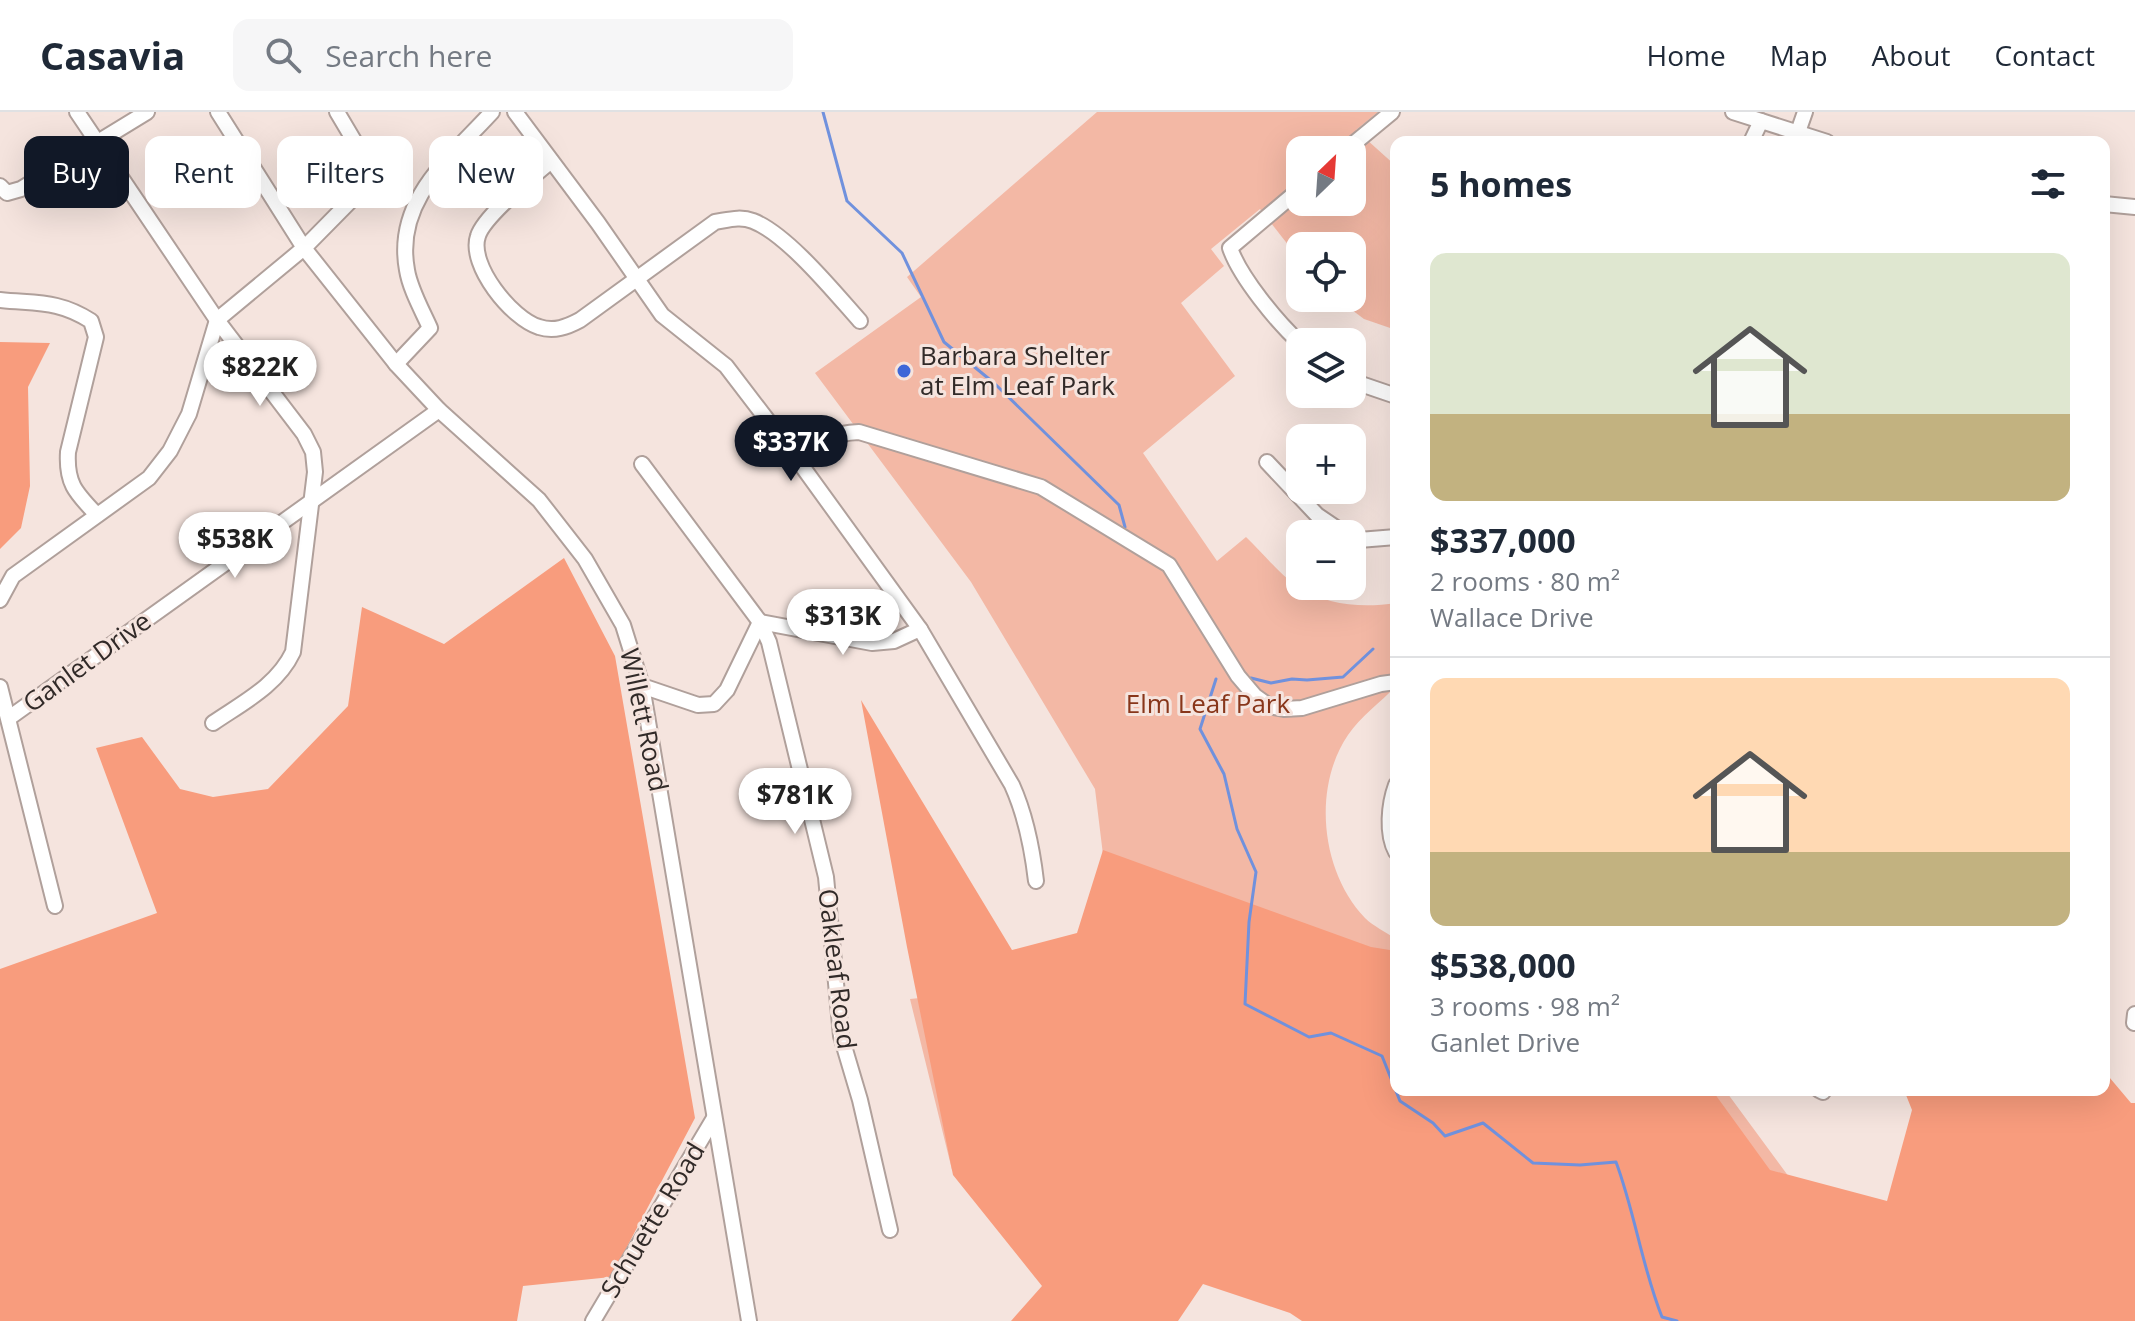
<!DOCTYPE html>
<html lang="en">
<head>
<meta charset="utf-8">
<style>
  :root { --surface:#fff; --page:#f6f6f7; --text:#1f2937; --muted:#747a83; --line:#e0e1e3; --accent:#111827 }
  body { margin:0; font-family:"Open Sans",sans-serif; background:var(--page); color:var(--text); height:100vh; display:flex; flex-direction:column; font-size:30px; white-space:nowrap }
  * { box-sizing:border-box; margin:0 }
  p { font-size:26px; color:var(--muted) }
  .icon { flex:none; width:44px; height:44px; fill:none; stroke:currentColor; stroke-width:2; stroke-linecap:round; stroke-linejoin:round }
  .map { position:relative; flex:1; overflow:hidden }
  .sheet { position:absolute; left:1390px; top:24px; width:720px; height:960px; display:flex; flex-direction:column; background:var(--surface); border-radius:16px; box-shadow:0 8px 32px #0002 }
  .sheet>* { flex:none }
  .hud { position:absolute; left:24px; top:24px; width:760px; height:72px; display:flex; gap:16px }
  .needle { width:52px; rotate:25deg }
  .fabs { position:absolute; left:1286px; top:24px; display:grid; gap:16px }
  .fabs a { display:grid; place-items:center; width:80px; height:80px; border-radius:16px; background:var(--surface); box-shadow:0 8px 32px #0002; font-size:40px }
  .price { position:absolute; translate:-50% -68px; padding:0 18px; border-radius:28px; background:#fff; color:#222; font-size:26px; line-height:52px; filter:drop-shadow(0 2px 4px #0008) }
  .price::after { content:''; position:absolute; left:50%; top:48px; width:24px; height:18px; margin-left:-12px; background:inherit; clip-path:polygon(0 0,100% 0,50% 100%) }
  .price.on { background:var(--accent); color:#fff }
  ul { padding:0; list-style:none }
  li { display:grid; align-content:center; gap:16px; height:424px; padding:0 40px }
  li+li { border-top:2px solid var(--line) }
  li span { display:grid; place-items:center; height:248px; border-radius:16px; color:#555 }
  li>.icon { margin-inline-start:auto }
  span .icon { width:144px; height:144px; fill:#fffc; stroke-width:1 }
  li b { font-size:34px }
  h2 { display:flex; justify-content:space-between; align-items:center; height:96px; padding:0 40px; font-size:34px }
  .chip { padding:0 28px; border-radius:16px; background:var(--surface); box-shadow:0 8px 32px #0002; font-size:28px; line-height:72px }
  .chip.on { background:var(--accent); color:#fff }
  header { display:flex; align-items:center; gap:48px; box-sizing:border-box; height:112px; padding:0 40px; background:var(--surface); border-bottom:2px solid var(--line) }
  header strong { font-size:38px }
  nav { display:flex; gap:44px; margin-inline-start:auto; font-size:28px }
  .search { width:560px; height:72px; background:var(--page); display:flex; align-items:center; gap:20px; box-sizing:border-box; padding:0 28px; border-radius:16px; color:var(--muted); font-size:30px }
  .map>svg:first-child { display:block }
</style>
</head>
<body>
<header>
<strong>Casavia</strong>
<div class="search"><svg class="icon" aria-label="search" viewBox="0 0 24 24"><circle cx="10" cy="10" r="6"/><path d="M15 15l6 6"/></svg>Search here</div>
<nav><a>Home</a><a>Map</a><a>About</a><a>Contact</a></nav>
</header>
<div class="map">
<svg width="2135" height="1209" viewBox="0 0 2135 1209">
  <rect width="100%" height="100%" fill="#f5e4de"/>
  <path fill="#f3b8a5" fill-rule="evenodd" d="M1097,0h281l-22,18 40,36v164l-32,-11 -28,-21h16v-52h-52v14l-40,-51 -49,40 13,17 -43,37 54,73 -92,77 74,108 29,-24c17,16 33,37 51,49 30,20 66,22 99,17v83c-15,16 -36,31 -48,49 -36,53 -27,137 17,183 8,8 21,14 31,21v151h329l86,117 -837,-56 -22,19 -42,-171 208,-21 -23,-189 -124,-207 -156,-209 106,-76 -14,-20zM1300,38h52v52h-52z"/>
  <g fill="#f89c7d">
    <path d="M0,230l50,1 -22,44 2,99 -9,42 -21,21z"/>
    <path d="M564,446l51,98 80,462 -84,159 -88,9 -6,35h-517v-352l157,-56 -61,-165 46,-11 38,52 33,8 55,-8 80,-83 14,-99 82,37z"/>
    <path d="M861,588l151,250 65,-17 26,-83 268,97 25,4v139h316l58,80 117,31 25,-91 -8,-20h200v-19l27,32h4v218h-833l-12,-8 -87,-29 -25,37h-167l31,-35 -89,-111 -46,-228z"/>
  </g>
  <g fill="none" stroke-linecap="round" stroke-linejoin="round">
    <g stroke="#7091dd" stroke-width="3">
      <path d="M823,0l24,89 55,52 42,89 50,41 125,122 6,22"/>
      <path d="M1251,566l20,5 21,-4 15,1 36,-3 30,-28"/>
      <path d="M1216,567l-16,50 24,45 13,55 19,43 -7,50 -4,82 64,33 22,-4 51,23 18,45 33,22 12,13 38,-13 50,40 47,2 36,-3c19,51 26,105 46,155l15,4"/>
    </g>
    <defs>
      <g id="minor">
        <path d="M77,0l140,208 87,114 9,18 2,20 -22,180c-16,34 -51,51 -80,71"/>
        <path d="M218,0l86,136 92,116 43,46 100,90 46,59 38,66 19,61 107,635"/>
        <path d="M515,0l83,111 64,92 64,51 68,89 126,174 92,156c14,31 20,62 24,96"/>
        <path d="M1733,0l94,30"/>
        <path d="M1798,20l7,-20"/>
        <path d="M1751,30l10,-21"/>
        <path d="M1346,38l46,-38"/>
        <path d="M551,49c-17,15 -67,55 -73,75 -10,29 34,83 61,91 15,5 28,0 41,-7l135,-98c13,-2 25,-6 38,-1 34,13 82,72 107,100"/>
        <path d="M0,74l7,7 14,-4 126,-77"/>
        <path d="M1300,77l-70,59c10,29 47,74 70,95"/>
        <path d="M2104,92l31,3"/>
        <path d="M0,188c37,4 58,0 91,21l5,16 -28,115c-2,32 8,41 29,63"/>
        <path d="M396,252l34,-36c-8,-18 -20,-39 -23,-58 -13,-70 43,-112 85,-158"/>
        <path d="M1352,269l44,15"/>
        <path d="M794,343c22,-14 39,-22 65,-23l182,55 128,78 69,111 17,20 14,10 15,3 18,-1 79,-24 15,-2"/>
        <path d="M1267,350l50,53 28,19"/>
        <path d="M642,352l118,158 9,20 57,235 15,159 19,64 30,130"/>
        <path d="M1352,425l7,3 37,-3"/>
        <path d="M0,488l13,-24 136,-98 21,-27 19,-37 28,-94 87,-72 71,-72 -38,-64"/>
        <path d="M642,574l56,19 16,-1 13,-14 33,-68 112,21 22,-2 26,-12"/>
        <path d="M0,575l55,219"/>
        <path d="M9,606l430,-308"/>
        <path d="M1396,673c-7,19 -10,49 0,67"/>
        <path d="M2134,911l1,-9"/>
        <path d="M1819,978l4,2"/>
        <path d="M593,1209l121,-203"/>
      </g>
    </defs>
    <use href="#minor" stroke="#b0a09b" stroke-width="18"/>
    <use href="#minor" stroke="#fff" stroke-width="14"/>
  </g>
  <circle fill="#3d67d8" stroke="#f5e4de" stroke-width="3" cx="904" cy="259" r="8"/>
  <g text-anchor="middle" stroke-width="6" stroke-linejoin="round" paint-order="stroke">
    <g font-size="26" fill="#312a28" stroke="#f5e4de" text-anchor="start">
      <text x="920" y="253">Barbara Shelter<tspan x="920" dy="30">at Elm Leaf Park</tspan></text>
    </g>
    <g font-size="26" fill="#312a28" stroke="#f5e4de">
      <text transform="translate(87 550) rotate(-36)" y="9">Ganlet Drive</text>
      <text transform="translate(644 608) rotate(78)" y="9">Willett Road</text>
      <text transform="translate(837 857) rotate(83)" y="9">Oakleaf Road</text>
      <text transform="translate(653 1108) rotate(-59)" y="9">Schuette Road</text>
    </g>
    <g font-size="26" fill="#88361a" stroke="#f5e4de">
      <text x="1208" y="601">Elm Leaf Park</text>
    </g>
  </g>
</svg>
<div class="fabs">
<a><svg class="needle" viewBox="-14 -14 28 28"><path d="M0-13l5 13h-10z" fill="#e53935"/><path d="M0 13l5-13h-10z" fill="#747a83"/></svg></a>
<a><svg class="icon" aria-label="locate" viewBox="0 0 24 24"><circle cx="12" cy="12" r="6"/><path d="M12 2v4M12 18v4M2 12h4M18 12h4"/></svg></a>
<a><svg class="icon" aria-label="layers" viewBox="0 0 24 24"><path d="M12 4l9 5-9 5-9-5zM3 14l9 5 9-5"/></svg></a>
<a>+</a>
<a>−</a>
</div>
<b class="price" style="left:260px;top:296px">$822K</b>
<b class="price on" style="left:791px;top:371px">$337K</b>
<b class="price" style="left:235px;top:468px">$538K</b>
<b class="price" style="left:843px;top:545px">$313K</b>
<b class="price" style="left:795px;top:724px">$781K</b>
<div class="hud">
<a class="chip on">Buy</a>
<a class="chip">Rent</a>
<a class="chip">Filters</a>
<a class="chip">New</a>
</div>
<section class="sheet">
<h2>5 homes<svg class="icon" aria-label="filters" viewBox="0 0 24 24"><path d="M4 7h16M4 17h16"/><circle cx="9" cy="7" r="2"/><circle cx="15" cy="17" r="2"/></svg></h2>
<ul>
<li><span style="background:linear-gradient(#dfe7d0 65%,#c2b280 0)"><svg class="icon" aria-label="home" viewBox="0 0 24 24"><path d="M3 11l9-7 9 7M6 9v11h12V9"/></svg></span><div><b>$337,000</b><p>2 rooms · 80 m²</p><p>Wallace Drive</p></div></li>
<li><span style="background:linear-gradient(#ffd9b3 70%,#c2b280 0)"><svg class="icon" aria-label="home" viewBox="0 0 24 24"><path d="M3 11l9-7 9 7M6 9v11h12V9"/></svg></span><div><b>$538,000</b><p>3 rooms · 98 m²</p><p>Ganlet Drive</p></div></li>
</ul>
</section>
</div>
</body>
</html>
